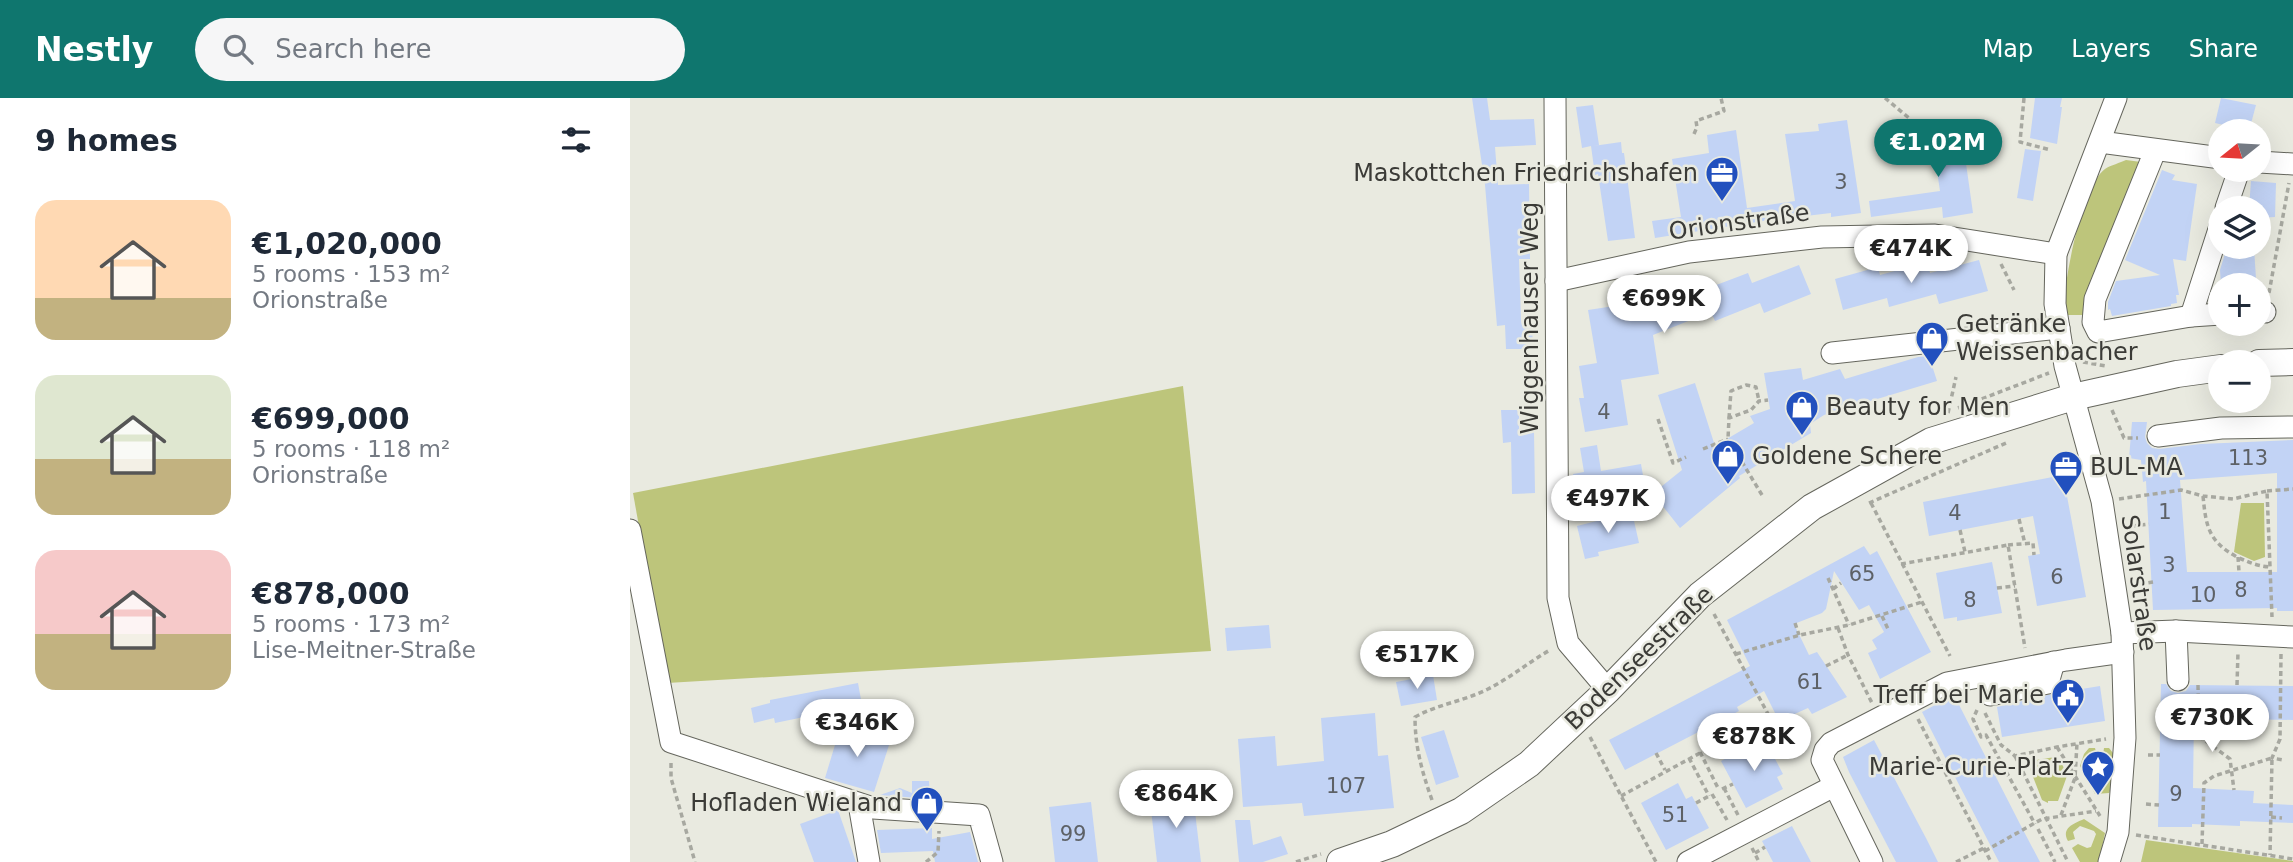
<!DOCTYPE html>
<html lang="en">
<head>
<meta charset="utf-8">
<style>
  :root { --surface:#fff; --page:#f6f6f7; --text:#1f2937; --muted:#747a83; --accent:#0f766e }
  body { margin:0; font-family:"DejaVu Sans",sans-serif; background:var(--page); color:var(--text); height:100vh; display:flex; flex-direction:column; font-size:26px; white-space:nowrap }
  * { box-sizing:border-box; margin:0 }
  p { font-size:23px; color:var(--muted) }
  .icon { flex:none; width:38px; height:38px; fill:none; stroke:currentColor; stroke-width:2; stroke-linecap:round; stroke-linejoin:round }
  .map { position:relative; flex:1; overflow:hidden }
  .sheet { display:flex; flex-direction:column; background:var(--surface); width:630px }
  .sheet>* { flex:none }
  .needle { width:46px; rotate:252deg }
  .controls { position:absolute; left:1578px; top:21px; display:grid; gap:14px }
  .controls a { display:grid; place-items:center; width:63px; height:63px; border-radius:50%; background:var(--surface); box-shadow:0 7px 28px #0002; font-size:35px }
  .price { position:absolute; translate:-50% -60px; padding:0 16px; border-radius:24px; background:#fff; color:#222; font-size:23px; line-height:46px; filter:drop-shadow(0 2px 4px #0008) }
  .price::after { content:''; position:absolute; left:50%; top:42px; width:21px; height:16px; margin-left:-10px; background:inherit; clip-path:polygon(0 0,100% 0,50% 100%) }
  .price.on { background:var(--accent); color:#fff }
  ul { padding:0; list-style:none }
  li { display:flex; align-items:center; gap:21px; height:175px; padding:0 35px }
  li span { display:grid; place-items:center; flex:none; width:196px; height:140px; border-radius:21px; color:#555 }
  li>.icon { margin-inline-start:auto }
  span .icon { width:84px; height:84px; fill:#fffc; stroke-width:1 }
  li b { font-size:30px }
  h2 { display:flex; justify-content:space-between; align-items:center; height:84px; padding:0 35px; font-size:30px }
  header { display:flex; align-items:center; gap:42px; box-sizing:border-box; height:98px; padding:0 35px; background:var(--accent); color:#fff }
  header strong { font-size:33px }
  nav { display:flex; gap:38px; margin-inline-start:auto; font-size:24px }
  .search { width:490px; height:63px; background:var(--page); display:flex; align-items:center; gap:18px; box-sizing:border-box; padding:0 24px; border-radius:38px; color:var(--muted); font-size:26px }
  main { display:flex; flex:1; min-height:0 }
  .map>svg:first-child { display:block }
</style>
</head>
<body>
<header>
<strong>Nestly</strong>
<div class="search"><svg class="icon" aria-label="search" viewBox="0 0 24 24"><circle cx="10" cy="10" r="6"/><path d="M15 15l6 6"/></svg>Search here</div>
<nav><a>Map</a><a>Layers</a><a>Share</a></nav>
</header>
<main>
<section class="sheet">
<h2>9 homes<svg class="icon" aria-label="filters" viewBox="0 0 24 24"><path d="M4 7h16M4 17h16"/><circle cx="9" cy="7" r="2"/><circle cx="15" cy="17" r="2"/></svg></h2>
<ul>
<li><span style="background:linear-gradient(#ffd9b3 70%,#c2b280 0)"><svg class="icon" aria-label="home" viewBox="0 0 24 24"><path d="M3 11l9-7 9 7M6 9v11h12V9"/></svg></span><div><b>€1,020,000</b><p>5 rooms · 153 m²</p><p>Orionstraße</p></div></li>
<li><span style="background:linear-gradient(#dfe7d0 60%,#c2b280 0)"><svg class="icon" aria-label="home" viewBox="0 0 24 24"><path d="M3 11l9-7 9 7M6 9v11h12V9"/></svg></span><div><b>€699,000</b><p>5 rooms · 118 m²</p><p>Orionstraße</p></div></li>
<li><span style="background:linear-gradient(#f6c9c9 60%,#c2b280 0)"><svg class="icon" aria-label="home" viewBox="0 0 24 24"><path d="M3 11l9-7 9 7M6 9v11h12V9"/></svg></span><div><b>€878,000</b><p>5 rooms · 173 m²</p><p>Lise-Meitner-Straße</p></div></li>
</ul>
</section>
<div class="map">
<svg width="1663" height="764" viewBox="0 0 1663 764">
  <rect width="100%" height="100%" fill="#e9eae0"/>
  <g fill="#bdc57b">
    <path d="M1496,62l15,2 -57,153h-20c-2,-28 18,-130 41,-146 6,-4 15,-6 21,-9z"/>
    <path d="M553,288l28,265 -544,32 -34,-190z"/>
    <path d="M1611,405h23l1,54 -11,4 -20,-9z"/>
    <path d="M1459,650h6l2,8h-6l-2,7 7,12h7l6,-3 -1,-17h-5l1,-7h5l4,5 -2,36 -2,4 -14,1 -15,-28 4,-12z"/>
    <path d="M1425,659l6,4 6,15 -9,25h-10v2l-6,-3 -12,-31 6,-9z"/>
    <path d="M1454,721l21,14 -6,29h-19l-8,-14 6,-4 9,4 4,-1 5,-13 -2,-3 -14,-5 -7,6 2,7 -7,2c-7,-13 5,-17 16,-22z"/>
    <path d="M1516,742l147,21v1h-152z"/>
  </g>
  <g fill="#c2d3f5" fill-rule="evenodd">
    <path d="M842,0h15l3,22 44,-1 2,26 -41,2 3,38 31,-1 1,75h-11l2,61 1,5h10l1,24h-27l-1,-24 -8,1 -12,-141z"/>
    <path d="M1405,0h27l-2,9h2l-5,37 -27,-6z"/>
    <path d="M1591,0l35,7 -7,26 -34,-8z"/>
    <path d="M963,7l6,40 -6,1 28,-4 1,11h2l11,85 -27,3 -10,-67 -3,1 -4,-29 -9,2 -6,-41z"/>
    <path d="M1217,22l14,93 -30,4v-4l-68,8 -108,17 -3,-17 29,-4 -9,-58 37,-6 -2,-18 29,-5 11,78 48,-7 -10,-67 34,-3 -1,-7z"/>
    <path d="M1330,23l13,92 -30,5 -1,-11 -71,10 -2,-16 71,-10 -10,-66z"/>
    <path d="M1395,51l16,2 -8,50 -16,-3z"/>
    <path d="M1532,72l13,5 -3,5 25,4 -11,77 -13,-2 6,36h-3l1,8 -6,1v2l-59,10 -2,-7 -2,1v-8l8,-21 44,-6 -35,-15z"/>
    <path d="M1621,83l25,2 -1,34 -16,1v-10h-10z"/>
    <path d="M1597,149h27l2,32 -9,1v5h-26l-1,-15z"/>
    <path d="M1349,162l9,31 -49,13 -3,-10 -47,13 -2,-9 -44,12 -8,-31 43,-12 2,8 48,-13 2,11z"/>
    <path d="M1169,167l12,29 -47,19 -4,-10 -45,18 -4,-9 -58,23 6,39 -38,6 7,45 -43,7 -6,-34h5l-5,-32 18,-3 -9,-53 66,-10 45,-18 4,8 45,-17 4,10z"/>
    <path d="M1299,258l8,25 -113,34 -14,9 1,9 -72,43 1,2 -60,50 -19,-24 -41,7 -2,-27 -42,8 -3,-18 11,-2 -4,-24 17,-3 4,26 40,-7 6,34 35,-28 -24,-75 37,-12 20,63 39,-23 -4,-7 20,-7 -6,-36 37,-5 2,12 37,-11 5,10 73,-22z"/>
    <path d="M871,312h18v22h15l1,61 -23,1 -1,-52 -8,1z"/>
    <path d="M1502,324h15l-2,15 2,6 5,5 7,1 42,-5 92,-4v171h-16v-3l-124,2 -7,-129 -3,1 -2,-22 -12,-2zM1647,375v99h-90l-7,-92z"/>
    <path d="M1433,377l23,122 -49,9 -9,-50 12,-2 -7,-38 -104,20 -6,-34z"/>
    <path d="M1002,414l7,31 -41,9 1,4 -14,3 -8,-33z"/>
    <path d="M1234,448l6,9 7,-4 54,101 -51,27 -12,-26 9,-4 -5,-9 12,-8 -15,-27 -10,5 -25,-39 -8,38 -4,4 -28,11 15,31 8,-3 30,45 -35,17 -4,-6 -29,13 -15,-30 -27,16 2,4 -114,59 -16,-30 141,-74 -23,-46z"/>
    <path d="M1362,464l10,51 -45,8v-4l-13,2 -8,-46z"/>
    <path d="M639,527l2,23 -44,3 -2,-23z"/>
    <path d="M803,577l4,25 -36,6 -5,-24z"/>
    <path d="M228,585l4,22 -87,18 -1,-5 -20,5 -3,-15 19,-5v-3z"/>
    <path d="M1531,586h5l5,7 7,2 8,-2 4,-6 103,1v34l-99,-2 -1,70 61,3 -1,12 40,2v18l-53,-2v5l-48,-2v3h-34z"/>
    <path d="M1470,588l5,35 -103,16 -5,-30 60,-14z"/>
    <path d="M1324,597l67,131 19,36h-41l-45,-87 -32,-63z"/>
    <path d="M745,615l3,43 10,-1 6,53 -90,8 -2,-13 -59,4 -5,-68 37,-3 2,30 47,-5 -3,-43z"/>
    <path d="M211,627l49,17 -16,50 -49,-14z"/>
    <path d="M814,632l15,47 -23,8 -15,-48z"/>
    <path d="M1134,640l19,36 -6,3 6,12 -37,19 -25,-47z"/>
    <path d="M1244,642l53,100 11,22h-42l-47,-90 -6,-15z"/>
    <path d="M282,683h17l1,18 -50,-4 20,-7 12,5z"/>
    <path d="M1048,685l8,16 6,-3 17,32 -43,22 -25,-47z"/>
    <path d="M563,697l8,67h-44l-7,-61z"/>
    <path d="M461,704l7,60h-43l-6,-55z"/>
    <path d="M208,712l18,52h-42l-14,-38z"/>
    <path d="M605,722h15l3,25 28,-9 7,18 -25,8h-24z"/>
    <path d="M1162,728l19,36h-38l-11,-21z"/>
    <path d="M302,730v11l38,-7 8,30h-43l-2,-11 -52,2 -4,-23z"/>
  </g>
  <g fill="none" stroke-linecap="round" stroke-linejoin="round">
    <defs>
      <g id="minor">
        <path d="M925,0l3,500 10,45 40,47"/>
        <path d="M1470,44l121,16"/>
        <path d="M1525,53l-60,148 -2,23 5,10 93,-16 30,-2"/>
        <path d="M1629,64l34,2"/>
        <path d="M1596,110l13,-38"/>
        <path d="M926,183l133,-29 133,-15 113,-2 121,19"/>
        <path d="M1629,214h6"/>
        <path d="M1561,218l30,-93"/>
        <path d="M1202,255l227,-25"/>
        <path d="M1528,338l63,-8 72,-1"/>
        <path d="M0,432l41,212 202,66 106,7 13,47"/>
        <path d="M1546,533l2,49"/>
        <path d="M1492,535l54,-2 117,6"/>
        <path d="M1360,597l58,-12 6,-21"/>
        <path d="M229,706l10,58"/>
        <path d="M1058,764l146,-76"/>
        <path d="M1242,764l-50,-102 3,-10 6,-7 116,-60 119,-23 57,-8"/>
        <path d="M1479,764l9,-30 7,-94 -3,-105 -20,-132 -37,-135 -10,-62 1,-50 60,-156"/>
      </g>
      <g id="major">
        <path d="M1629,265l34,-1"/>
        <path d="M710,764l52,-18 69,-33 68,-47 79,-74 92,-95 112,-88 119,-66 142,-44 104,-23 44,-6"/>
      </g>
    </defs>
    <use href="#minor" stroke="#65665d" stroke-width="23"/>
    <use href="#major" stroke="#65665d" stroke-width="28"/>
    <g stroke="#a7a8a0" stroke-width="3.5" stroke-dasharray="5 3.5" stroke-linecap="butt">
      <path d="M1255,0l24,20 2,7 8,4"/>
      <path d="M1394,0l-4,44 31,8"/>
      <path d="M1064,36l3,-7 -1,-6 28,-10 -3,-13"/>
      <path d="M1371,166l13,26"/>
      <path d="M1639,195l20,-110"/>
      <path d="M1453,264l23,4"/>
      <path d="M1328,310l91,-35"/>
      <path d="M1482,312l12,28h14"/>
      <path d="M1318,315l8,-36"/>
      <path d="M1099,320l2,-27 15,-6 10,2 3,14"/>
      <path d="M1028,321l15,44 13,-6"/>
      <path d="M1073,351l25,-10"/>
      <path d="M1205,358l15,4"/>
      <path d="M1637,393l26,-2"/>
      <path d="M1132,397l-34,-56 1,-21 22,-8 8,-9 9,-1"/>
      <path d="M1573,398c3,30 5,45 34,61 11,5 20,9 33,10"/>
      <path d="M1489,401l62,-9 22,6 30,3 34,-8 5,126"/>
      <path d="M1239,405l137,-60"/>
      <path d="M1241,405l79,153"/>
      <path d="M1389,421l6,25"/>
      <path d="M1502,428l17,-2"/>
      <path d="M1330,432l5,22"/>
      <path d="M1378,447l25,-2 1,12"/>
      <path d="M1608,459l1,15"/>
      <path d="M1271,466l107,-19 17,103"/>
      <path d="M1198,480l21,47"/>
      <path d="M1510,486l13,-2"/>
      <path d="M1367,490l18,-2"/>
      <path d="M1203,491l8,-6"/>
      <path d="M1084,516l67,124"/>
      <path d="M1252,518l6,13"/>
      <path d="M1165,525l4,12"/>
      <path d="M1208,530l10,27 24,48"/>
      <path d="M1106,556l64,-19 49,-10 73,-23"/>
      <path d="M1651,556l-1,85 -8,19 11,2"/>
      <path d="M1196,568l22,-11"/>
      <path d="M1568,587l1,51 31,23 4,31"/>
      <path d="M1607,587l1,-33"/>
      <path d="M1347,612l-4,9 8,18 5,-2 49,89"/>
      <path d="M1355,615l16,32 14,11 42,-9 49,-8"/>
      <path d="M1288,621l73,143"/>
      <path d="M1083,626l10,16"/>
      <path d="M960,639l66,125"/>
      <path d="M1427,649l43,69"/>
      <path d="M1070,654l19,38"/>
      <path d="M1026,655l9,17"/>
      <path d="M1518,657h12"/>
      <path d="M1385,658l53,106"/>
      <path d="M1059,660l20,38"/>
      <path d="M41,665v15l24,84"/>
      <path d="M1094,690l14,27"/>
      <path d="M1092,691l11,-5"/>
      <path d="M1082,696l15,26"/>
      <path d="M991,698l136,-74 9,15"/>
      <path d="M802,702c-10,-28 -17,-53 -17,-83 23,-13 50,-16 73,-28 22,-11 41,-27 62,-39"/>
      <path d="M1066,705l13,-7"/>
      <path d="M1516,706l13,1"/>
      <path d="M1431,717l14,-37 2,-35"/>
      <path d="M1641,719l11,1"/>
      <path d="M1408,731l17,33"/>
      <path d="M1506,737l157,24"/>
      <path d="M1572,746l2,-61 10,-7 58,-18 -2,97"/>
      <path d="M1122,750l7,14"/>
      <path d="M1355,753l57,-32 54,-8"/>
      <path d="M1125,755l10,-6"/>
      <path d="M296,764l12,-10 1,-21"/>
      <path d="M666,764l25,-8"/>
      <path d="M1326,764l28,-14"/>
    </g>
    <use href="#minor" stroke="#fff" stroke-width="21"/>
    <use href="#major" stroke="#fff" stroke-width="26"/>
  </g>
  <defs>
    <symbol id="office-pin" viewBox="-11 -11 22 30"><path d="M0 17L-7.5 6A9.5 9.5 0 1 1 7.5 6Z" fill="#2250be" stroke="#e9eae0"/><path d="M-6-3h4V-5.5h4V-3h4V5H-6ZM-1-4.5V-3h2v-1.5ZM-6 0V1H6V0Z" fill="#fff"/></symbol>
    <symbol id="shop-pin" viewBox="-11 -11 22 30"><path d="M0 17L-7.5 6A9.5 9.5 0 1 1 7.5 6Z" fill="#2250be" stroke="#e9eae0"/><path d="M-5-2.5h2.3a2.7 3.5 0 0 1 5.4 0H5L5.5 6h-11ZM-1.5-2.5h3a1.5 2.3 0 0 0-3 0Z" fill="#fff"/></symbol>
    <symbol id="civic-pin" viewBox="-11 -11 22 30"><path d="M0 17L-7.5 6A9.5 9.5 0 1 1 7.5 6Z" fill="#2250be" stroke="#e9eae0"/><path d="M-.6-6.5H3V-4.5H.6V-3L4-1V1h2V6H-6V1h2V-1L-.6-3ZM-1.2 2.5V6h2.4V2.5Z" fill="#fff"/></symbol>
    <symbol id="sight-pin" viewBox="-11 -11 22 30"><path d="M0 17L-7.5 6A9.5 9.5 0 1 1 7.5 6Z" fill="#2250be" stroke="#e9eae0"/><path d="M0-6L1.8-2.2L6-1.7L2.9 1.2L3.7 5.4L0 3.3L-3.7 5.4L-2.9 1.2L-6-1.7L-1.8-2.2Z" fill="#fff"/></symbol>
  </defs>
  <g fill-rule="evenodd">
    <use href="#office-pin" x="1073" y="56" width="38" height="52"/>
    <use href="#shop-pin" x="1283" y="221" width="38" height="52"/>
    <use href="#shop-pin" x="1153" y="290" width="38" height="52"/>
    <use href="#shop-pin" x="1079" y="339" width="38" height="52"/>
    <use href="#office-pin" x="1417" y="350" width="38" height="52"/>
    <use href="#civic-pin" x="1419" y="578" width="38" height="52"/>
    <use href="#sight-pin" x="1449" y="650" width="38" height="52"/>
    <use href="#shop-pin" x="278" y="686" width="38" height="52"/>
  </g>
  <g text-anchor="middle" stroke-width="5" stroke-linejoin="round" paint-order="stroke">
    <g font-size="21" fill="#5d6166">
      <text x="1211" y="91">3</text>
      <text x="974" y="321">4</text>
      <text x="1618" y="367">113</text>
      <text x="1535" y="421">1</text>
      <text x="1325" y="422">4</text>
      <text x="1539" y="474">3</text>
      <text x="1232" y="483">65</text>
      <text x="1427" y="486">6</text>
      <text x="1611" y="499">8</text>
      <text x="1573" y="504">10</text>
      <text x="1340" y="509">8</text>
      <text x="1180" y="591">61</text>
      <text x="716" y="695">107</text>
      <text x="1546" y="703">9</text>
      <text x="1045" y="724">51</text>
      <text x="443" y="743">99</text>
    </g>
    <g font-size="24" fill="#3b3b37" stroke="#e9eae0" text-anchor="end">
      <text x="1068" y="83">Maskottchen Friedrichshafen</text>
      <text x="1326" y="234" text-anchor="start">Getränke<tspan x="1326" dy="28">Weissenbacher</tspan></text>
      <text x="1196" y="317" text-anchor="start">Beauty for Men</text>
      <text x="1122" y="366" text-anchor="start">Goldene Schere</text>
      <text x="1460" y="377" text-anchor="start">BUL-MA</text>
      <text x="1414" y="605">Treff bei Marie</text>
      <text x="1444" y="677">Marie-Curie-Platz</text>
      <text x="272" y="713">Hofladen Wieland</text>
    </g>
    <g font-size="24" fill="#3b3b37" stroke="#e9eae0">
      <text transform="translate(1109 124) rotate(-8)" y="8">Orionstraße</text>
      <text transform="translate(900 220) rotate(-90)" y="8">Wiggenhauser Weg</text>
      <text transform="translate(1509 485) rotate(82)" y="8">Solarstraße</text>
      <text transform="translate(1009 560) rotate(-44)" y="8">Bodenseestraße</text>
    </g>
  </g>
</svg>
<div class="controls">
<a><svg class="needle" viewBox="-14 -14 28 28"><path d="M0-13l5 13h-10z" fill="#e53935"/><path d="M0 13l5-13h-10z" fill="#747a83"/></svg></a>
<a><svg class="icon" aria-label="layers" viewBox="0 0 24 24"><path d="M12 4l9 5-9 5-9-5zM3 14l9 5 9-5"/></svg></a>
<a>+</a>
<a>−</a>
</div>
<b class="price on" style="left:1308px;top:81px">€1.02M</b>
<b class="price" style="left:1281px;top:187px">€474K</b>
<b class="price" style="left:1034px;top:237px">€699K</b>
<b class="price" style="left:978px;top:437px">€497K</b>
<b class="price" style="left:787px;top:593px">€517K</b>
<b class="price" style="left:1582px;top:656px">€730K</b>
<b class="price" style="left:227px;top:661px">€346K</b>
<b class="price" style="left:1124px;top:675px">€878K</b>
<b class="price" style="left:546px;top:732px">€864K</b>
</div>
</main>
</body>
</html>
